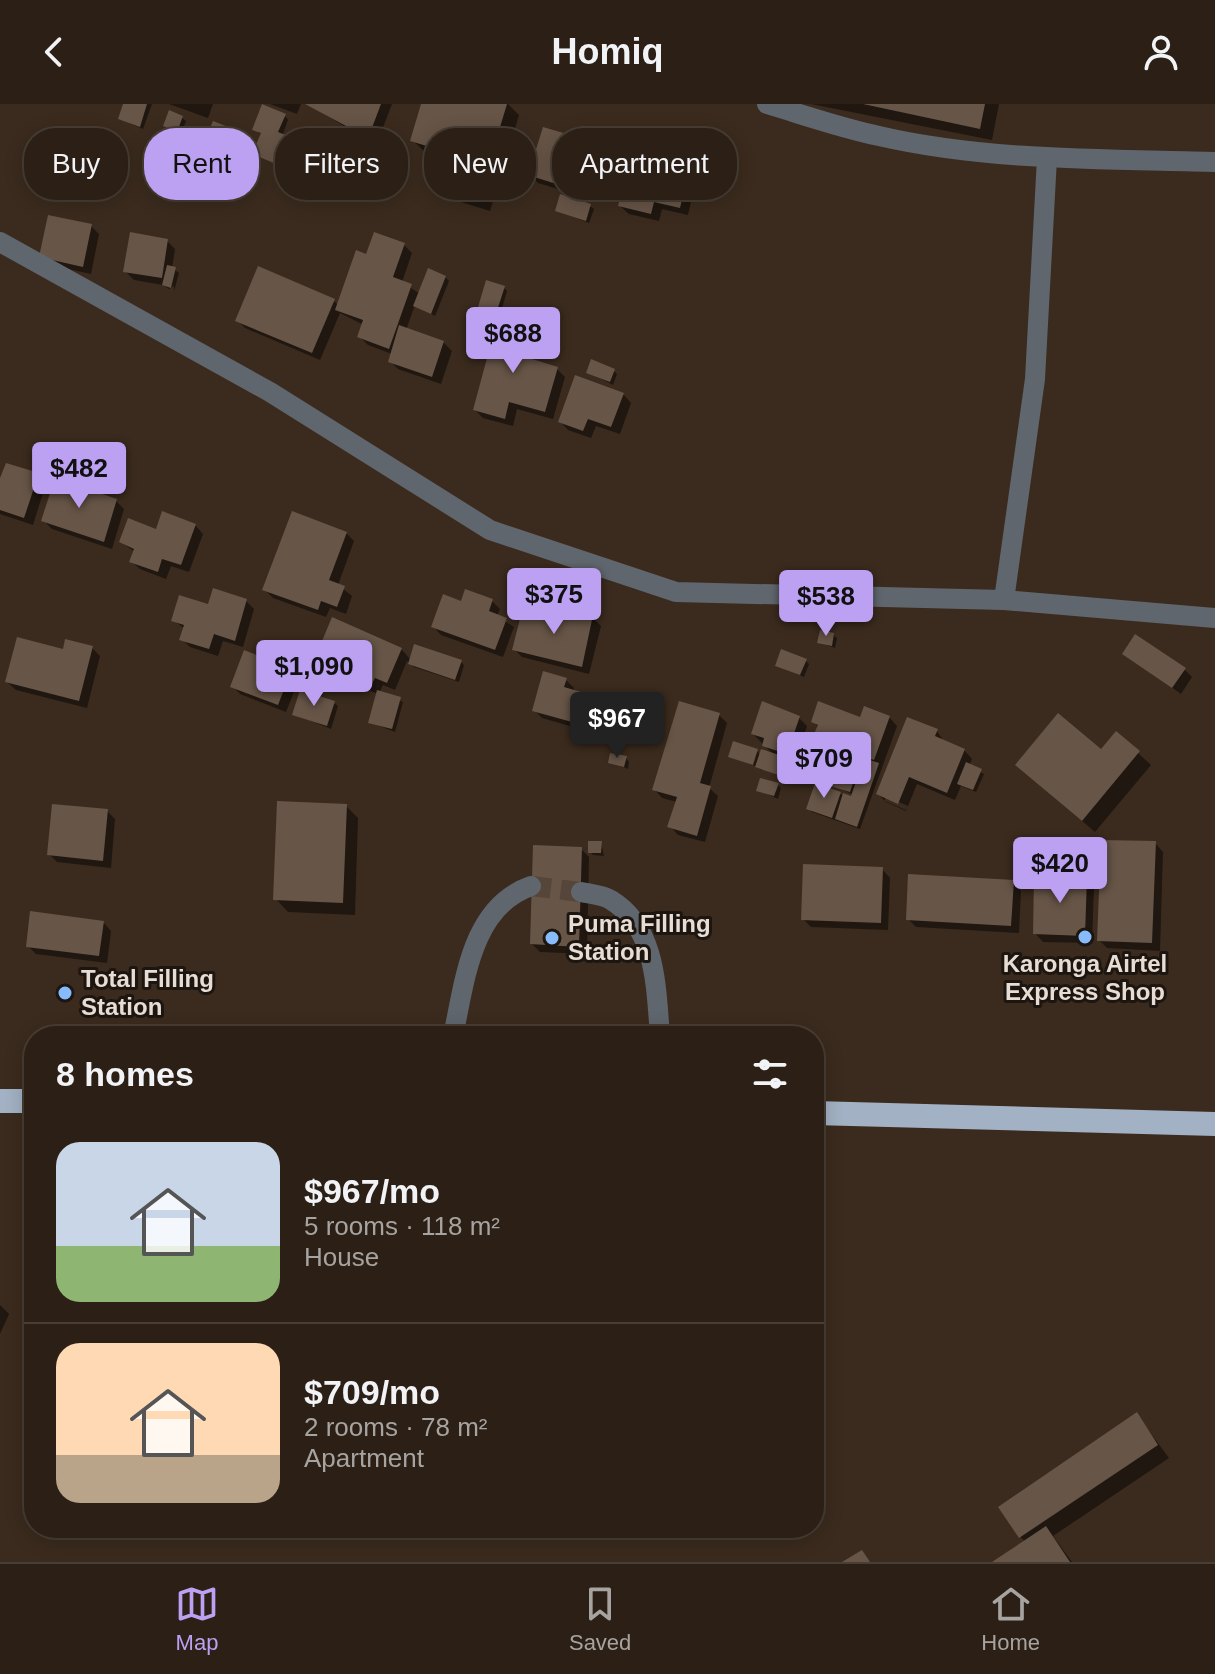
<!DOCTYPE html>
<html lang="en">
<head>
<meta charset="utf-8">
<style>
  :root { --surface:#2c2016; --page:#34281f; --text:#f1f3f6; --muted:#a6a3a1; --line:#483e35; --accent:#bca0f2 }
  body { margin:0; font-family:Helvetica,sans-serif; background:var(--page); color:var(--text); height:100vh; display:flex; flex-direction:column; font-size:30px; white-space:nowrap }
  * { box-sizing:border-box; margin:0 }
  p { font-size:26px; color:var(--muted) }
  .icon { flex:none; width:44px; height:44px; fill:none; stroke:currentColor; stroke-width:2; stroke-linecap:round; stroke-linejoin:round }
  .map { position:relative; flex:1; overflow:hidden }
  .panel { position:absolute; left:24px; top:922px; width:800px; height:512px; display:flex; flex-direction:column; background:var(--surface); border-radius:32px; box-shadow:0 4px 20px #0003,0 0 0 2px var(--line) }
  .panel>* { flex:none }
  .banner { position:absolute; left:24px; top:24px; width:800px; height:72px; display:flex; gap:16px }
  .price { position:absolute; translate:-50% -68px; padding:0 18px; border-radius:8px; background:var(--accent); color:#111; font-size:26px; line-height:52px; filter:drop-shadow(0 2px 4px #0008) }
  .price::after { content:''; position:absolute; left:50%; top:48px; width:24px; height:18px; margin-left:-12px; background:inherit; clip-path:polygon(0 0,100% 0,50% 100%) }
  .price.on { background:#222; color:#fff }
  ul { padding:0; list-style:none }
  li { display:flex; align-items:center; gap:24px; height:200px; padding:0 32px }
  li+li { border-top:2px solid var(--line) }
  li span { display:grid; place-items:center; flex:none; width:224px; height:160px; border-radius:24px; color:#555 }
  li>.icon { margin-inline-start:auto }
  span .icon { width:96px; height:96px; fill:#fffc; stroke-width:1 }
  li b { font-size:34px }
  h2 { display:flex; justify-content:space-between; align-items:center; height:96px; padding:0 32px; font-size:34px }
  .tag { padding:0 28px; border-radius:32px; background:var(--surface); box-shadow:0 4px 20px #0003,0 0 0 2px var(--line); font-size:28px; line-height:72px }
  .tag.on { background:var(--accent); color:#111 }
  header { display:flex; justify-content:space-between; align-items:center; height:104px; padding:0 32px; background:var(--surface); font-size:36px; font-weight:800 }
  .menu { display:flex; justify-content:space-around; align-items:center; height:112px; border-top:2px solid var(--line); background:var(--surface); font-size:22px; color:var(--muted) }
  .menu a { display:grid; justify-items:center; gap:4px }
  .menu .on { color:var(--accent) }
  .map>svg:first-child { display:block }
</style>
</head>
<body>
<header><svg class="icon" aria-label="back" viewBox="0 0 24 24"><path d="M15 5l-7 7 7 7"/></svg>Homiq<svg class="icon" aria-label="person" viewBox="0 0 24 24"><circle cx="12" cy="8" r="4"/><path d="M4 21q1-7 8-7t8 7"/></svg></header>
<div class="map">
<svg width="1215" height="1458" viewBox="0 0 1215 1458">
  <rect width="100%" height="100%" fill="#3b2b1e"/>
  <g fill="#0007" fill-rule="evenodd">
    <path d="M125,0h27l-9,25 -23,-10z"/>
    <path d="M169,0h44l-5,14z"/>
    <path d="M270,0h31l-4,10z"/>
    <path d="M308,0h84l-17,44 -21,-8 -7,-12z"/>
    <path d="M423,0h85l11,11 -29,96 -39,-12 -12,-13 8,-26 -22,-8 -13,-12z"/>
    <path d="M811,0h188l-7,36z"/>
    <path d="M285,12l3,4 -6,16 8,5 -10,25 -25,-12 8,-19 -9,-6z"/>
    <path d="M182,14l4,3 -5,13 -15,-9z"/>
    <path d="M609,33l8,8 -17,57 -62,-19 -8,-8 49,-35z"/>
    <path d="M209,34h41l4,3 -6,14z"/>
    <path d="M689,63l8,8 -9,40 -26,-6 -3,12 -30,-7 -9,-8z"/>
    <path d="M70,74l3,4 -3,14 -30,-11z"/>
    <path d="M590,102l4,3 -5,14 -32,-13z"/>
    <path d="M91,122l8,8 -8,40 -42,-9 -8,-9z"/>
    <path d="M167,137l8,8 -3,19 7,5 -5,18v-5l-5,3 -6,-4 -29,-5 -9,-9z"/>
    <path d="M404,141l8,8 -10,29 18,12 25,-17 4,4 -14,35 -20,-11 -9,25 37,12 9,9 -11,33 -43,-15 -8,-8 2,-7 -24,-9 -9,-9 5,-11 -24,-12 -20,47 -75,-32 -8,-8 97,-19 4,4 29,-48z"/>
    <path d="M503,183l4,4 -9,31 -16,-5 -3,-4z"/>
    <path d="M528,227l9,9 -6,21 26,8 8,8 -12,42 -36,-10 -4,17 -30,-8 -8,-8z"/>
    <path d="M614,267l3,3 -4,11 -25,-13z"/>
    <path d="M623,290l8,9 -11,31 -24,-8 -5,12 -23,-8 -8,-9z"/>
    <path d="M38,371l8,8 -13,42 -33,-11v-34z"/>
    <path d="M116,397l8,8 -12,40 -60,-20 -8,-8z"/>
    <path d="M195,421l8,9 -14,38 -18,-6 -5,13 -26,-10 -9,-8 4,-9 -14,-10z"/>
    <path d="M346,429l8,8 -16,44 14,11 -6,18 -16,-6 -4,9 -53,-19 -8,-8z"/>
    <path d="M246,497l8,8 -11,38 -20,-6 -5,15 -28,-9 -8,-8 3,-10 -12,-9 36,-14z"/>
    <path d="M492,497l8,8 -3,7 17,11 -11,30 -62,-22 -8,-9 29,-23z"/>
    <path d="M592,513l9,9 -12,48 -67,-17 -8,-8 51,-30z"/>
    <path d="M833,531l4,3 -2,10 -16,-6z"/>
    <path d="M92,544l8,8 -13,52 -71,-18 -9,-8 57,-31z"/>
    <path d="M401,545l10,11 50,2 3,3 -5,17 -45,-15 -7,-6 -12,29 -12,-5 -4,8 24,9 -8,30 -25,-10 8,-28 -55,-23 -8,-9z"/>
    <path d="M1124,549l60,16 8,8 -11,17z"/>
    <path d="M806,557l3,3 -5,13 -27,-12z"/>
    <path d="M291,567l8,8 -13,33 -46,-18 -8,-8z"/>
    <path d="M566,576l8,8 -1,4 15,10 -8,27 -38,-11 -8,-8z"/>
    <path d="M334,599l4,3 -7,23 -37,-15z"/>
    <path d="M719,611l8,8 -18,65 9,8 -13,46 -27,-7 -8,-9 7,-24 -15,-4 -8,-9z"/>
    <path d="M889,613l8,9 -37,103 -48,-17 -3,-4 31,-14 12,5 2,-4 -21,-10 10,-32 -20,-7 -9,-8 5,-11 -6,-5z"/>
    <path d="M799,614l8,8 -12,35 -4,-1 -6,18 -55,-22 27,-5 4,5 13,-1 -21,-21z"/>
    <path d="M937,627l7,11 20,8 8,9 -3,7 15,8 -8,18 -15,-6 -6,14 -38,-16 -11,27 -20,-9 -8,-8zM885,692l23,10 -2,4 -21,-9z"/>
    <path d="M1138,649l13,12 -56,67 -65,-55z"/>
    <path d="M626,654l3,4 -1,7 -17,-7z"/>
    <path d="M778,681l3,3 -3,11 -19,-9z"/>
    <path d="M346,702l12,12 -3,97 -67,-3 -12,-13z"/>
    <path d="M107,707l8,8 -4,49 -54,-6 -8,-8z"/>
    <path d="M601,739l3,13 -11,-1 -3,-3z"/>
    <path d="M1155,739l8,9 -3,99 -53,-3 -8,-8z"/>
    <path d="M581,745l8,8 -2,97 -47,-2 -8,-8z"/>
    <path d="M882,765l8,9 -2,52 -77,-3 -8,-8z"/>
    <path d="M1086,775l8,8 -2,56 -49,-1 -8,-9z"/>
    <path d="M1013,778l8,9 -2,42 -103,-6 -8,-8z"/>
    <path d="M103,818l8,9 -4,32 -71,-9 -8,-8z"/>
    <path d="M0,1201l9,9 -9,20z"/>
    <path d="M1137,1311l32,43 -116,78 19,26h-76l30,-20 -6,-5z"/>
  </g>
  <g fill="#675547">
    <path d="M123,0h24l-7,23 -22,-8z"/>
    <path d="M262,0l24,10 -8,18 10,4 -12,28 -24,-10 9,-21 -9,-3z"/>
    <path d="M305,0h76l-14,37 -23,-9 2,-6z"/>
    <path d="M421,0h86l-29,96 -41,-13 10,-35 -37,-11z"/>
    <path d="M863,0h122l-5,25z"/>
    <path d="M169,6l14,6 -6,16 -14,-6z"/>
    <path d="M213,17l38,15 -6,17 -39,-15z"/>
    <path d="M581,22l29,9 -19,60 -63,-20 15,-48 34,10z"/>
    <path d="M631,47l59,14 -10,43 -26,-6 -3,12 -33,-8z"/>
    <path d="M42,66l29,7 -4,16 -29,-7z"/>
    <path d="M560,90l31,10 -5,17 -31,-10z"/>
    <path d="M48,111l44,9 -9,43 -44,-10z"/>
    <path d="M130,128l38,7 -6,39 -39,-6z"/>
    <path d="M374,128l31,11 -12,34 19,7 -23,65 -32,-12 6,-17 -28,-10 21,-60 10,4z"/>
    <path d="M167,161l9,2 -5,21 -9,-3z"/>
    <path d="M258,162l77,33 -23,54 -77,-32z"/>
    <path d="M428,164l18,8 -15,38 -18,-8z"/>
    <path d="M486,176l19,6 -11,34 -18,-6z"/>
    <path d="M497,217l32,9 -7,26 36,11 -13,45 -36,-10 -4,17 -32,-9z"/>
    <path d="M399,221l45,16 -12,36 -44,-15z"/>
    <path d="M591,255l24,10 -5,13 -24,-9z"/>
    <path d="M575,271l49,18 -13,34 -23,-8 -5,12 -25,-9z"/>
    <path d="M6,359l33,10 -15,45 -24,-8v-32z"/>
    <path d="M55,374l62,21 -13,43 -63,-21z"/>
    <path d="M162,407l34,13 -15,41 -19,-6 -4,13 -29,-10 5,-13 -15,-7 9,-24 28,11z"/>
    <path d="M292,407l55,21 -18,48 16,6 -8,21 -16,-6 -3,9 -56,-20z"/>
    <path d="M213,484l34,11 -12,42 -21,-7 -5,15 -30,-9 5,-15 -13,-4 8,-26 29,9z"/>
    <path d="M465,485l28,10 -4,12 18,7 -12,32 -64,-23 12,-33 18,7z"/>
    <path d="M523,503l41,10 3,-8 26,6 -11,52 -70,-17z"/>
    <path d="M332,513l70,31 -15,35 -12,-5 -5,9 -57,-24z"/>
    <path d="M820,526l14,3 -2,13 -15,-3z"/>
    <path d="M1135,530l51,34 -14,20 -50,-34z"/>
    <path d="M17,533l46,12 2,-10 28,7 -14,55 -74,-19z"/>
    <path d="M414,540l48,16 -7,20 -47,-16z"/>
    <path d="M781,545l26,10 -7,16 -25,-9z"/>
    <path d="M244,546l48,19 -14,36 -48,-18z"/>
    <path d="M543,567l24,7 -3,9 17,5 -9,30 -40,-11z"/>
    <path d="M300,586l35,11 -8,25 -35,-11z"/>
    <path d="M377,586l24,7 -9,32 -24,-6z"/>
    <path d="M679,597l41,12 -20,70 11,3 -14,50 -30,-9 10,-30 -25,-7z"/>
    <path d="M762,597l38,15 -13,38 -25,-8 2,-8 -13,-4z"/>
    <path d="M818,597l42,16 4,-11 26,10 -16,44 -62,-22 6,-13 -7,-3z"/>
    <path d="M1058,609l43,36 15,-18 24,20 -58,70 -67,-56z"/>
    <path d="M907,613l31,12 -3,7 30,13 -18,44 -38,-16 -11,27 -22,-10z"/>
    <path d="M733,637l25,8 -5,16 -25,-8z"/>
    <path d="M761,645l27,9 -7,18 -26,-9z"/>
    <path d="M842,647l20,7 -12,34 -20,-6z"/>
    <path d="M610,649l17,3 -3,11 -16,-4z"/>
    <path d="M864,654l15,5 -22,64 -22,-8 8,-26 8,3z"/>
    <path d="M966,658l16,7 -9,21 -16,-6z"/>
    <path d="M760,674l19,5 -5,13 -18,-5z"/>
    <path d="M815,679l26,9 -9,26 -26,-9z"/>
    <path d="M277,697l70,3 -4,99 -70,-3z"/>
    <path d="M52,700l56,5 -5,52 -56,-6z"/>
    <path d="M1101,736l55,1 -4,102 -55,-2z"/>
    <path d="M588,737h14l-1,12h-13z"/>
    <path d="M533,741l49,2 -3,100 -49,-3z"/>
    <path d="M803,760l80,3 -2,56 -80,-3z"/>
    <path d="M908,770l106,6 -3,46 -105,-6z"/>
    <path d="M1034,771l53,2 -2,59 -52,-2z"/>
    <path d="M30,807l74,10 -5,35 -73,-9z"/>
    <path d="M1137,1308l21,33 -139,93 -21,-31z"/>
    <path d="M1046,1422l24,36h-78z"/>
    <path d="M862,1446l8,12h-28z"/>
  </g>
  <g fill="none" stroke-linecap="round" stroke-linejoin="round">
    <path stroke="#554639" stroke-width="20" stroke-dasharray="20 10" stroke-linecap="butt" d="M531,782l50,6"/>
    <g stroke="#60666d" stroke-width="20">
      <path d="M767,0c37,11 74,24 112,32 108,25 226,23 336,26"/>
      <path d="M0,138l270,150 220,138 186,62 328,8 211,18"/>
      <path d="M1004,496l31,-221 12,-221"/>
      <path d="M581,788c9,2 22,3 30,8 46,28 45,89 49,136"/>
      <path d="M453,932c12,-55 18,-129 78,-150"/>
    </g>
    <g stroke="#a2b1c3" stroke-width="24">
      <path d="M0,997h34"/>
      <path d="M814,1009l401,11"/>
    </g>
  </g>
  <g fill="#87bbfc" stroke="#1c1510" stroke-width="3">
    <circle cx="1085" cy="833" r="8"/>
    <circle cx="552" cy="834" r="8"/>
    <circle cx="65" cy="889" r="8"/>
  </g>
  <g text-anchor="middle" stroke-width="6" stroke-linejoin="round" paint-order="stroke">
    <g font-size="24" font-weight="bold" fill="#e8ddd5" stroke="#1c1510" text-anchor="start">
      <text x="568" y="828">Puma Filling<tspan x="568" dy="28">Station</tspan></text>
      <text x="1085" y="868" text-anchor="middle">Karonga Airtel<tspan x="1085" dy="28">Express Shop</tspan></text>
      <text x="81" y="883">Total Filling<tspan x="81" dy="28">Station</tspan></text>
    </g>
  </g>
</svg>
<b class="price" style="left:513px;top:271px">$688</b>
<b class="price" style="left:79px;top:406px">$482</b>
<b class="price" style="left:554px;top:532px">$375</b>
<b class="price" style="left:826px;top:534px">$538</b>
<b class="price" style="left:314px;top:604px">$1,090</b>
<b class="price on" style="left:617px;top:656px">$967</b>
<b class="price" style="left:824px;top:696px">$709</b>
<b class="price" style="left:1060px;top:801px">$420</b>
<div class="banner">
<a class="tag">Buy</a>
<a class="tag on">Rent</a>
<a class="tag">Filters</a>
<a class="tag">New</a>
<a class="tag">Apartment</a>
</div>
<section class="panel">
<h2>8 homes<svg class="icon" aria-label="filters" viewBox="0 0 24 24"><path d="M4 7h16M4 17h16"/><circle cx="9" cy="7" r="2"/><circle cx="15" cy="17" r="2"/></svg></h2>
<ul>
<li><span style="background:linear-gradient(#c9d6e8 65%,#8fb573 0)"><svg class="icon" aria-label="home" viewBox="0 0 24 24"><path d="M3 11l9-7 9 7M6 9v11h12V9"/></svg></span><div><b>$967/mo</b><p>5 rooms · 118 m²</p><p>House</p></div></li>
<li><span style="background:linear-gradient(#ffd9b3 70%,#b9a48a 0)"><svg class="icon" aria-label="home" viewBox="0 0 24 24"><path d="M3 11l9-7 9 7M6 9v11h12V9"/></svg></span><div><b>$709/mo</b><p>2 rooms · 78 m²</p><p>Apartment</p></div></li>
</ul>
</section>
</div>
<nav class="menu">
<a class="on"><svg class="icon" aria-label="map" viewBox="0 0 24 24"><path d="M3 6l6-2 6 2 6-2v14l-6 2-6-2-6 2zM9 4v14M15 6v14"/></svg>Map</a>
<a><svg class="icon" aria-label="saved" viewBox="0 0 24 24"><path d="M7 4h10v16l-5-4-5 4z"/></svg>Saved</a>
<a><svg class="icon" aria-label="home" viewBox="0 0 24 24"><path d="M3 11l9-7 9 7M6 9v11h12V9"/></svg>Home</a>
</nav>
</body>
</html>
